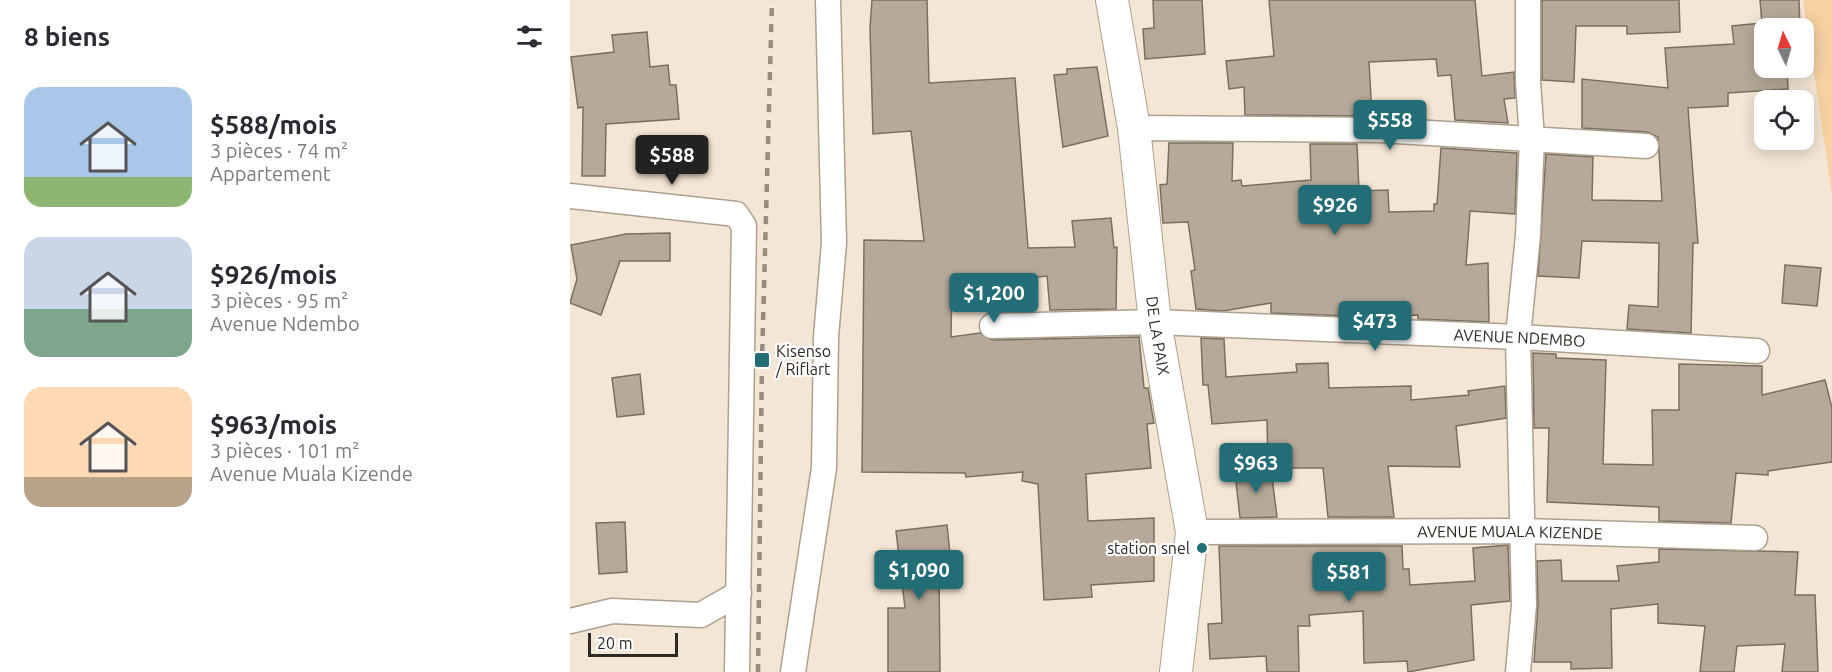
<!DOCTYPE html>
<html lang="fr">
<head>
<meta charset="utf-8">
<style>
  :root { --surface:#fff; --page:#f2f2f3; --text:#2b2b33; --muted:#7c7c81; --accent:#236d76 }
  body { margin:0; font-family:Ubuntu,sans-serif; background:var(--page); color:var(--text); height:100vh; display:flex; flex-direction:column; font-size:22px; white-space:nowrap }
  * { box-sizing:border-box; margin:0 }
  p { font-size:20px; color:var(--muted) }
  .icon { flex:none; width:33px; height:33px; fill:none; stroke:currentColor; stroke-width:2; stroke-linecap:round; stroke-linejoin:round }
  .map { position:relative; flex:1; overflow:hidden }
  .sheet { display:flex; flex-direction:column; background:var(--surface); width:570px }
  .sheet>* { flex:none }
  .needle { width:39px; rotate:355deg }
  .buttons { position:absolute; left:1184px; top:18px; display:grid; gap:12px }
  .buttons a { display:grid; place-items:center; width:60px; height:60px; border-radius:12px; background:var(--surface); box-shadow:0 3px 15px #0003; font-size:30px }
  .scale { position:absolute; left:18px; bottom:15px; width:90px; box-sizing:border-box; padding-left:6px; border:3px solid #2e2922; border-top:0; font-size:16px; line-height:21px; white-space:nowrap; color:#2e2922; -webkit-text-stroke:4px #fff; paint-order:stroke }
  .price { position:absolute; translate:-50% -51px; padding:0 14px; border-radius:6px; background:var(--accent); color:#fff; font-size:20px; line-height:39px; filter:drop-shadow(0 2px 3px #0008) }
  .price::after { content:''; position:absolute; left:50%; top:36px; width:18px; height:14px; margin-left:-9px; background:inherit; clip-path:polygon(0 0,100% 0,50% 100%) }
  .price.on { background:#222; color:#fff }
  ul { padding:0; list-style:none }
  li { display:flex; align-items:center; gap:18px; height:150px; padding:0 24px }
  li span { display:grid; place-items:center; flex:none; width:168px; height:120px; border-radius:18px; color:#555 }
  li>.icon { margin-inline-start:auto }
  span .icon { width:72px; height:72px; fill:#fffc; stroke-width:1 }
  li b { font-size:26px }
  h2 { display:flex; justify-content:space-between; align-items:center; height:72px; padding:0 24px; font-size:26px }
  main { display:flex; flex:1; min-height:0 }
  .map>svg:first-child { display:block }
</style>
</head>
<body>
<main>
<section class="sheet">
<h2>8 biens<svg class="icon" aria-label="filters" viewBox="0 0 24 24"><path d="M4 7h16M4 17h16"/><circle cx="9" cy="7" r="2"/><circle cx="15" cy="17" r="2"/></svg></h2>
<ul>
<li><span style="background:linear-gradient(#a9c7e8 75%,#8fb573 0)"><svg class="icon" aria-label="home" viewBox="0 0 24 24"><path d="M3 11l9-7 9 7M6 9v11h12V9"/></svg></span><div><b>$588/mois</b><p>3 pièces · 74 m²</p><p>Appartement</p></div></li>
<li><span style="background:linear-gradient(#c9d6e8 60%,#7fa58c 0)"><svg class="icon" aria-label="home" viewBox="0 0 24 24"><path d="M3 11l9-7 9 7M6 9v11h12V9"/></svg></span><div><b>$926/mois</b><p>3 pièces · 95 m²</p><p>Avenue Ndembo</p></div></li>
<li><span style="background:linear-gradient(#ffd9b3 75%,#b9a48a 0)"><svg class="icon" aria-label="home" viewBox="0 0 24 24"><path d="M3 11l9-7 9 7M6 9v11h12V9"/></svg></span><div><b>$963/mois</b><p>3 pièces · 101 m²</p><p>Avenue Muala Kizende</p></div></li>
</ul>
</section>
<div class="map">
<svg width="1262" height="672" viewBox="0 0 1262 672">
  <rect width="100%" height="100%" fill="#f4e6d4"/>
  <path fill="#f6d1a3" d="M1233,0h29v194z"/>
  <g fill="#b6a999" stroke="#7b6f5f" stroke-width="1.5">
    <path d="M302,0h55l2,83 86,-5 13,170 47,-1 -3,-26 39,-3 3,30 3,-1 -1,62 -66,1 -3,-34 -95,11 -1,50 29,-4 12,7 147,-3 5,51h4l6,35 -7,1 4,44 -65,6 2,47 66,-3v63l-63,4 1,12 -48,3 -6,-116 -16,-3 1,-9 -57,5 -1,-4 -103,-1 2,-232 60,1 -13,-110 -38,3 -3,-106z"/>
    <path d="M583,0h49l3,54 -60,5 -2,-30 11,-1z"/>
    <path d="M699,0h206l7,76 32,-4 1,26 -11,1 4,24 -53,-3 -4,-45 -13,1 -2,-17 -67,3 3,54 -127,-1 -1,-28 -15,2 -3,-28 48,-5z"/>
    <path d="M972,0h137l1,32 -53,2v-8h-51l-2,56 -32,-2z"/>
    <path d="M1190,0h39l1,28h-36v40h23l1,21 -60,4v13l-40,2 10,135h-5l-2,90 -64,-4 2,-24 29,2 1,-64 -77,-2 -3,37 -41,-2 8,-122 47,3 -1,43 70,1 -4,-64 -11,-5 -65,-4v-49l86,9 -3,-40 69,-4 -2,-18 30,-3z"/>
    <path d="M77,32l3,35 18,-2 2,20h6l3,34 -73,5 -1,52h-23l1,-69 -5,1 -7,-51 43,-5 -2,-17z"/>
    <path d="M527,67l11,69 -45,11 -9,-72 13,-1v-5z"/>
    <path d="M599,143h64l-1,38 9,-1 1,6 69,-6 -1,-36h47l2,47 29,-1 1,22 45,-1v-7h3l4,-56 76,5 -2,61 -45,-3 -4,54 22,-2 1,59 -71,-3v-4l-33,1v-4l-38,4 -76,-3v-10l-48,8 -27,-2 -5,-38 4,-1 -7,-48 -25,1 -3,-38 7,-1z"/>
    <path d="M100,233v28h-50l-19,54 -31,-12 7,-24 -6,-34 55,-11z"/>
    <path d="M1215,265l36,3 -4,38 -35,-3z"/>
    <path d="M631,338l23,1 2,38 71,-5 -1,-8 32,-1 1,25 82,-2v14l58,-5 -1,-4 37,-5 1,32 -50,8 4,41 -72,-1 6,51h-66l-5,-49h-55l-1,-48 -55,4 -4,-39h-5z"/>
    <path d="M963,353l23,1v4l50,2 -3,104 50,1 -1,-55h27v-46l83,2v29l63,-15 7,28v54l-64,9v4l-32,-2 -5,50 -72,-2v-14l-112,-5 2,-74h-15z"/>
    <path d="M70,374l4,40 -27,3 -5,-39z"/>
    <path d="M701,469l6,48 -37,1 -5,-45z"/>
    <path d="M55,522l2,50 -28,2 -3,-51z"/>
    <path d="M377,525l5,49 -13,2 1,96h-52v-64h17l-9,-77z"/>
    <path d="M938,545l2,56 -39,4 3,55 -66,12 -1,-11 -43,2 -1,-52 -54,4 1,11h-12l1,46h-32l-1,-16 -56,3 -2,-35 14,-1 -3,-77h183l1,23h6l1,16 65,-4 -2,-33z"/>
    <path d="M1089,549l139,3 -3,43h20l3,77h-36l3,-28 -48,2 -3,26h-34l5,-46 -47,-3v-19l-47,5 1,59 -41,1v-7h-37l4,-57 -1,-44 24,-1 1,21h57l-2,-15 42,-4z"/>
  </g>
  <g fill="none" stroke-linecap="round" stroke-linejoin="round">
    <defs>
      <g id="minor">
        <path d="M564,128l246,2 266,16"/>
        <path d="M0,196l166,18 8,12 -7,446"/>
        <path id="s1" d="M422,326l163,-4 363,15 239,14"/>
        <path id="s2" d="M622,532l330,-1 233,7"/>
        <path d="M0,621l42,-10 89,4 38,-22"/>
        <path d="M223,672l31,-204 2,-131 8,-94 -6,-243"/>
        <path d="M948,672l6,-67 -6,-268 10,-102 4,-97 -4,-56v-82"/>
      </g>
      <g id="tertiary">
        <path id="s3" d="M542,0l22,128 21,194 37,210 -16,140"/>
      </g>
    </defs>
    <use href="#minor" stroke="#aea090" stroke-width="27"/>
    <use href="#tertiary" stroke="#aea090" stroke-width="34"/>
    <use href="#minor" stroke="#fff" stroke-width="24"/>
    <use href="#tertiary" stroke="#fff" stroke-width="32"/>
    <path stroke="#958c7f" stroke-width="4.5" stroke-dasharray="8 8" stroke-linecap="butt" d="M188,672l4,-312 10,-360"/>
  </g>
  <g fill="#236d76" stroke="#fff" stroke-width="2">
    <rect x="184" y="352" width="16" height="16" rx="3"/>
    <circle cx="632" cy="548" r="6"/>
  </g>
  <g text-anchor="middle" stroke-width="4.5" stroke-linejoin="round" paint-order="stroke">
    <g font-size="16" fill="#2e2922" stroke="#fff">
      <text dy="6" stroke="none"><textPath href="#s3" startOffset="339">DE LA PAIX</textPath></text>
      <text dy="6" stroke="none"><textPath href="#s1" startOffset="528">AVENUE NDEMBO</textPath></text>
      <text dy="6" stroke="none"><textPath href="#s2" startOffset="318">AVENUE MUALA KIZENDE</textPath></text>
    </g>
    <g font-size="16" fill="#2e2922" stroke="#fff" text-anchor="start">
      <text x="206" y="357">Kisenso<tspan x="206" dy="18">/ Riflart</tspan></text>
      <text x="620" y="554" text-anchor="end">station snel</text>
    </g>
  </g>
</svg>
<div class="buttons">
<a><svg class="needle" viewBox="-14 -14 28 28"><path d="M0-13l5 13h-10z" fill="#e53935"/><path d="M0 13l5-13h-10z" fill="#7c7c81"/></svg></a>
<a><svg class="icon" aria-label="locate" viewBox="0 0 24 24"><circle cx="12" cy="12" r="6"/><path d="M12 2v4M12 18v4M2 12h4M18 12h4"/></svg></a>
</div>
<div class="scale">20 m</div>
<b class="price" style="left:820px;top:151px">$558</b>
<b class="price on" style="left:102px;top:186px">$588</b>
<b class="price" style="left:765px;top:236px">$926</b>
<b class="price" style="left:424px;top:324px">$1,200</b>
<b class="price" style="left:805px;top:352px">$473</b>
<b class="price" style="left:686px;top:494px">$963</b>
<b class="price" style="left:349px;top:601px">$1,090</b>
<b class="price" style="left:779px;top:603px">$581</b>
</div>
</main>
</body>
</html>
